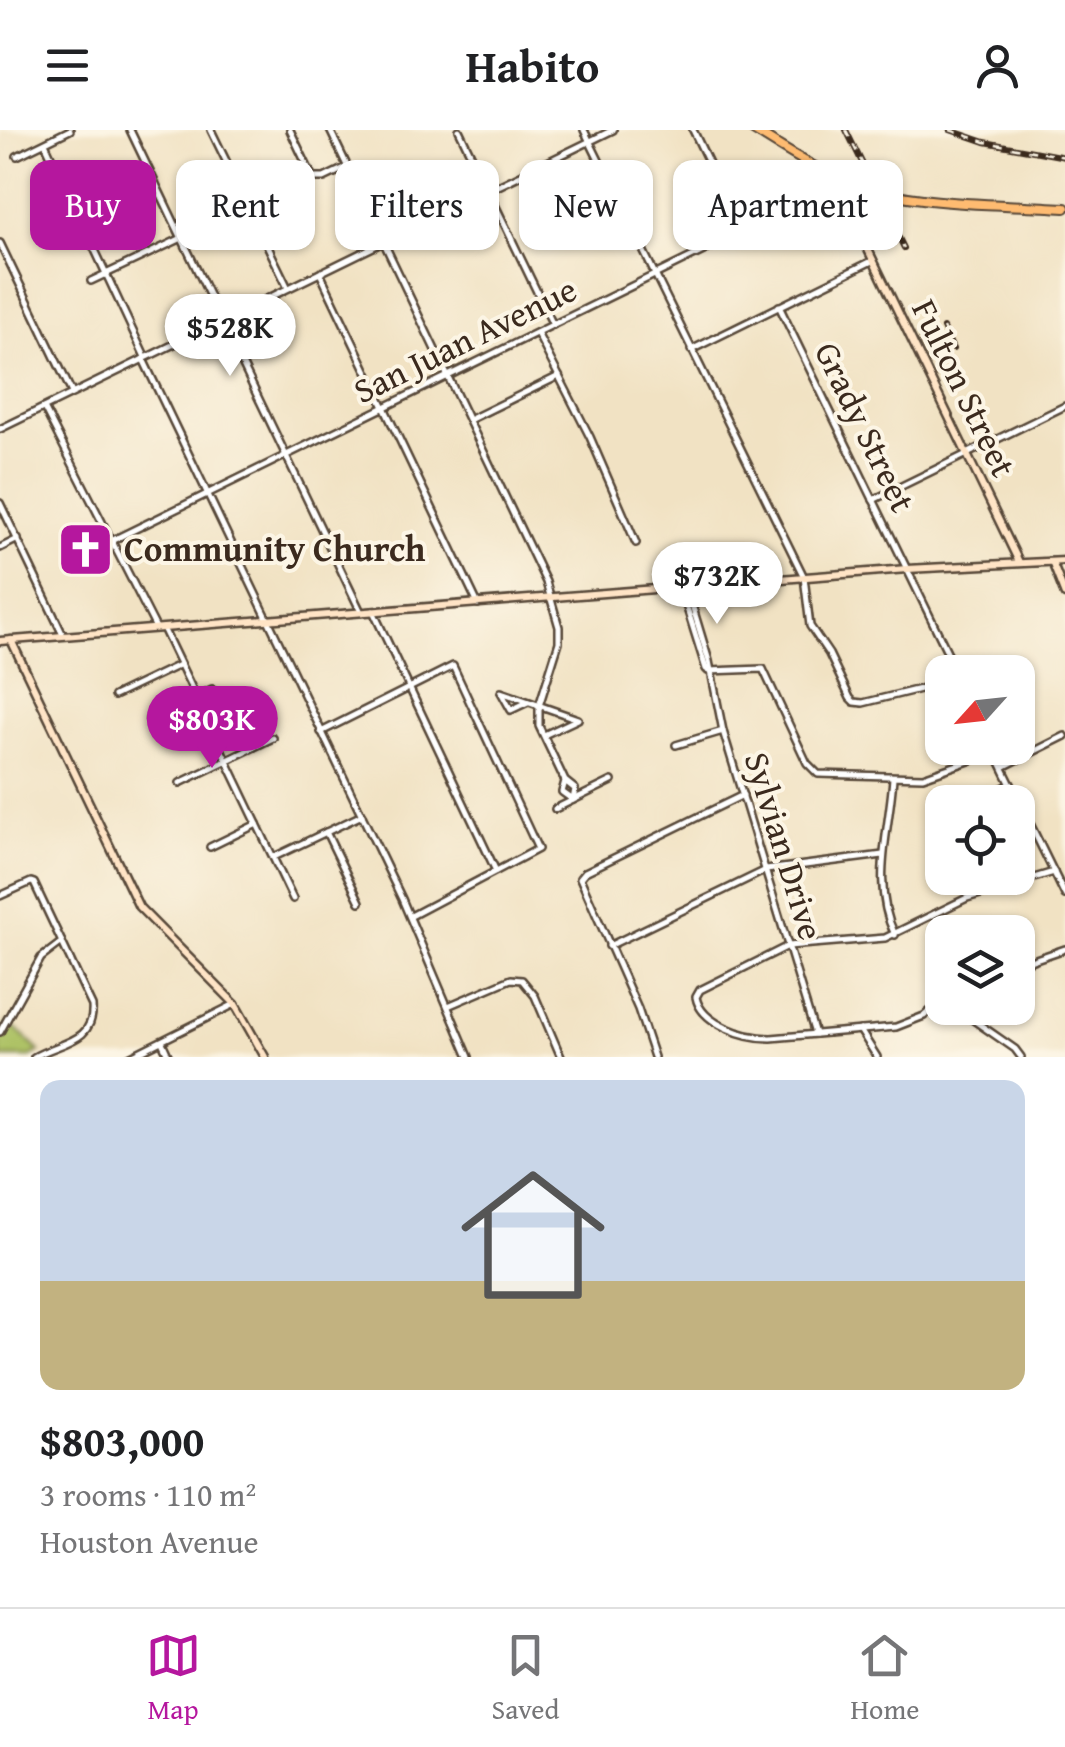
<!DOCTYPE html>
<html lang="en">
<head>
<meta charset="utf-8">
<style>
  :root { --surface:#fff; --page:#f6f6f6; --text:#202124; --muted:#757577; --line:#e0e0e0; --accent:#b5179e }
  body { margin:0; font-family:"Gentium Book Plus",serif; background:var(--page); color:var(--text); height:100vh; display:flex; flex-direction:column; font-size:38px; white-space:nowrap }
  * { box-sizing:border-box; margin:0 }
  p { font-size:32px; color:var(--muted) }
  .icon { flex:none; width:55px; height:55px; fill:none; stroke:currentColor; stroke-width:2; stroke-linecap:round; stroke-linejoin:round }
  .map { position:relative; height:927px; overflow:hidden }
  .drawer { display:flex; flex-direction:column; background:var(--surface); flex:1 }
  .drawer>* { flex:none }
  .guide { position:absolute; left:30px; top:30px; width:1005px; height:90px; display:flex; gap:20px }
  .needle { width:65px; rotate:243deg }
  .controls { position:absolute; left:925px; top:525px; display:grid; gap:20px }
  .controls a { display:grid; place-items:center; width:110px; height:110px; border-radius:20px; background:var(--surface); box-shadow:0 2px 8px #0004; font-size:50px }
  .price { position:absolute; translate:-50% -85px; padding:0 22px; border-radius:35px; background:#fff; color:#222; font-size:32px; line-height:65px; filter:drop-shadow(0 2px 5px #0008) }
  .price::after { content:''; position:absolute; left:50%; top:60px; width:30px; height:22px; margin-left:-15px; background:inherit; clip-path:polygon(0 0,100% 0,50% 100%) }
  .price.selected { background:var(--accent); color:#fff }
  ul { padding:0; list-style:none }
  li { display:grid; align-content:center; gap:20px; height:530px; padding:0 40px }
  li span { display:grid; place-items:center; height:310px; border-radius:20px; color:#555 }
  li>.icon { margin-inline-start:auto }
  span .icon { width:180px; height:180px; fill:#fffc; stroke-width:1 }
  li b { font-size:42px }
  .tag { padding:0 35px; border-radius:20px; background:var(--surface); box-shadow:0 2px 8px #0004; font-size:35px; line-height:90px }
  .tag.selected { background:var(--accent); color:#fff }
  header { display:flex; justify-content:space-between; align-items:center; height:130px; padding:0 40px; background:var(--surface); font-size:45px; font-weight:700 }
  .tabs { display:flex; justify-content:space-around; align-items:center; height:140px; border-top:2px solid var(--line); background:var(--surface); font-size:28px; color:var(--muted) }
  .tabs a { display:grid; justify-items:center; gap:5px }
  .tabs .selected { color:var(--accent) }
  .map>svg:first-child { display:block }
</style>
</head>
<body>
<header><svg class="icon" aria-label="menu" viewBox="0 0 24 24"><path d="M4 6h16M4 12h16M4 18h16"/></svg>Habito<svg class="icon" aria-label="person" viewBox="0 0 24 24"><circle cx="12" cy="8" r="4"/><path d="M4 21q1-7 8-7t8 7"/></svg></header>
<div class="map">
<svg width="1065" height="927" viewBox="0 0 1065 927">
  <rect width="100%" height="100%" fill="#fcf5e5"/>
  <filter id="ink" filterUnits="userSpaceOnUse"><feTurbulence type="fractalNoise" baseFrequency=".01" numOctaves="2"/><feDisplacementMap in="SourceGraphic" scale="20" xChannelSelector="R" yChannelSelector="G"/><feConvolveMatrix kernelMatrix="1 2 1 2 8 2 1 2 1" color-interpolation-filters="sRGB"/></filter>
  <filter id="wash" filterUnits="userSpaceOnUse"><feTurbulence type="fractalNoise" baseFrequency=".0048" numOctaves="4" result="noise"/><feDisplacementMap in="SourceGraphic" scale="40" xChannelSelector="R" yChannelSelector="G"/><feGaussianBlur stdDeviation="2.25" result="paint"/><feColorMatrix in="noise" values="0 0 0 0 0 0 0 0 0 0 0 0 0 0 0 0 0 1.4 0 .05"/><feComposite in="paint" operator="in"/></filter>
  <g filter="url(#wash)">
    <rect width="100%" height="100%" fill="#f1e2c3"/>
    <path fill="#aec266" stroke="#747642" stroke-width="2.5" d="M8,892l31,29 -9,6h-30v-21z"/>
  </g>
  <g filter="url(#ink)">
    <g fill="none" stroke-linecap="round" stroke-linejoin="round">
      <defs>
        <g id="street">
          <path d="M130,0l231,482"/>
          <path d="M211,0l77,158"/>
          <path d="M290,0l23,48h11l23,-11"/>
          <path d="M330,0l216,452 13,45v15l-20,64v20l26,55 10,8 -2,11 -11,-8 3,-11"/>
          <path d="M459,0l94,195"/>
          <path d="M584,0l220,447 6,49 19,28 21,44 4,4 9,1 57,-14 22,-10"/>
          <path d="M693,0l49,102"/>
          <path d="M45,13l100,214"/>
          <path d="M17,26l53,-26"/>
          <path d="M0,113l72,150"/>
          <path d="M320,143l158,331"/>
          <path d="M91,151l91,-43 39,-28"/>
          <path d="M779,176l178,366"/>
          <path d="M537,203l53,104 46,106"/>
          <path d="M691,220l181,-89"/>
          <path d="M143,229l259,540 67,158"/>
          <path d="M44,278l112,220"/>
          <path d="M469,290l90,-44"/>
          <path d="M0,299l613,-299"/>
          <path d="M873,370l192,-94"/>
          <path d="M0,373l63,132"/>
          <path d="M111,411l713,-349 6,-5 3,-12"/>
          <path d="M0,418l18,-9"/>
          <path d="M687,458l22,73 14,70 92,303"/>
          <path d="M681,459l25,80"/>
          <path d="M373,481l123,260"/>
          <path d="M163,498l130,271"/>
          <path d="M708,541l55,-2 44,94 11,11 105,3 72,-25"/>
          <path d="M114,566l65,-31"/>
          <path d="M528,572l-17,8 -10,-18 77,27 -34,16"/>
          <path d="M149,589l63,-30"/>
          <path d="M321,602l132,-66 85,183 -127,67"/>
          <path d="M676,615l47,-14"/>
          <path d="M993,618l72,147"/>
          <path d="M1003,637l62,-31"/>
          <path d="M893,647c-3,53 -23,107 2,158"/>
          <path d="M180,653l93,-45"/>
          <path d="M974,672l37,-18"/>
          <path d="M555,679l57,-28"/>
          <path d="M326,702l34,70"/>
          <path d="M210,717l47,-23"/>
          <path d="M274,727l88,-42"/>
          <path d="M0,766l31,-14 3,1 58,123c3,37 -33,36 -58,51"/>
          <path d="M609,816l157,-76 117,-15"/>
          <path d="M1018,835l47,-16"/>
          <path d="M942,871l-18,15 -28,11 -125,11c-26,0 -70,-14 -75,-41l4,-7 88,-44 97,-8 82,-40 87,-26"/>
          <path d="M448,876l63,-27 11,1 13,16 26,61"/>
          <path d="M956,878l59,41 6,8"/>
          <path d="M860,900l17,27"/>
          <path d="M0,902l41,-74 21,-16"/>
          <path d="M162,912l7,15"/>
          <path d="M129,927l106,-53"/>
          <path d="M654,927l-16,-48 -58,-131 5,-6 158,-77"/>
        </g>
        <g id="secondary">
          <path d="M847,52l-4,9 2,11 174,360"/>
          <path d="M1052,432l13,33"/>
          <path d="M11,510l128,267 96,97 30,53"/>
          <path d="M0,511l907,-72 158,-8"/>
        </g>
        <path id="primary" d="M753,0c31,19 62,40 96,52 69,25 143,21 216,26"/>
      </defs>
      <use href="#street" stroke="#564637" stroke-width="10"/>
      <use href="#secondary" stroke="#564637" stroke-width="11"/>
      <use href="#primary" stroke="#564637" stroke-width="12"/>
      <use href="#street" stroke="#fff" stroke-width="5"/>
      <use href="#secondary" stroke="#ffe4c6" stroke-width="6"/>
      <use href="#primary" stroke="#febb71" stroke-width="8"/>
      <defs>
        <g id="rail">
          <path d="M846,0l58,118"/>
          <path d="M950,0l35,12 80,15"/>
          <path d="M943,198l10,21"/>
        </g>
      </defs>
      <use href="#rail" stroke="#3b2a1e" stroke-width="6"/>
      <use href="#rail" stroke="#fcf5e5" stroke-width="2.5" stroke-dasharray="8" stroke-linecap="butt"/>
    </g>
  </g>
  <defs>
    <symbol id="church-square" viewBox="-11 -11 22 22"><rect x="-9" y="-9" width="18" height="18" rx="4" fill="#b5179e" stroke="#fcf5e5"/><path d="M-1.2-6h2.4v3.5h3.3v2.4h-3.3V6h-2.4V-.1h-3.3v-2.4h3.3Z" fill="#fff"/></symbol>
  </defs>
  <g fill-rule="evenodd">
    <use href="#church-square" x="54" y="388" width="63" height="63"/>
  </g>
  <g text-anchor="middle" stroke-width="8" stroke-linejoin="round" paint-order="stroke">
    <g font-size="35" fill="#3b2a1e" stroke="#fcf5e5">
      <text transform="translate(465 210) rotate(-26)" y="12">San Juan Avenue</text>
      <text transform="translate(964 258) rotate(64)" y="12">Fulton Street</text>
      <text transform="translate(865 297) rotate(64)" y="12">Grady Street</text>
      <text transform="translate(784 716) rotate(73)" y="12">Sylvian Drive</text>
    </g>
    <g font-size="35" font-weight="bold" fill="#3b2a1e" stroke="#fcf5e5" text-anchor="start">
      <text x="124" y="431">Community Church</text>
    </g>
  </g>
</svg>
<div class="controls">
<a><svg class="needle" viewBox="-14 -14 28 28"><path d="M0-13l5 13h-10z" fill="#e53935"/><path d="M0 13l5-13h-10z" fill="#757577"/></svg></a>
<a><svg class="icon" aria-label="locate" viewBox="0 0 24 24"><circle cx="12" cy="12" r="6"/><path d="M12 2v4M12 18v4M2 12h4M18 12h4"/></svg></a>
<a><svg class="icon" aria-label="layers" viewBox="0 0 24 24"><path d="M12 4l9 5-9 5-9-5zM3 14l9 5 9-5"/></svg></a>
</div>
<b class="price" style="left:230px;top:249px">$528K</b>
<b class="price" style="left:717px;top:497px">$732K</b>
<b class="price selected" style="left:212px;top:641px">$803K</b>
<div class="guide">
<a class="tag selected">Buy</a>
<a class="tag">Rent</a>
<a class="tag">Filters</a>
<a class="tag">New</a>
<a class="tag">Apartment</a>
</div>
</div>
<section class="drawer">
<ul>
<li><span style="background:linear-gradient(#c9d6e8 65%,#c2b280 0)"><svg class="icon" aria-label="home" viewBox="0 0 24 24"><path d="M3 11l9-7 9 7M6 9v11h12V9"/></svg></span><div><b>$803,000</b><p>3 rooms · 110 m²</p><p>Houston Avenue</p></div></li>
</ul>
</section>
<nav class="tabs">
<a class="selected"><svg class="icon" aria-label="map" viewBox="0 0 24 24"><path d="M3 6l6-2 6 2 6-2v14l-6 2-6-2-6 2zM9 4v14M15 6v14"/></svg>Map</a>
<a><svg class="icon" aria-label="saved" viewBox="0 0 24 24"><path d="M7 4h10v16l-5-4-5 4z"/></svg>Saved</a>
<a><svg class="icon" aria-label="home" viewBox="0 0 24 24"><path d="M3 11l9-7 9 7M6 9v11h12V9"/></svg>Home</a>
</nav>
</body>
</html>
